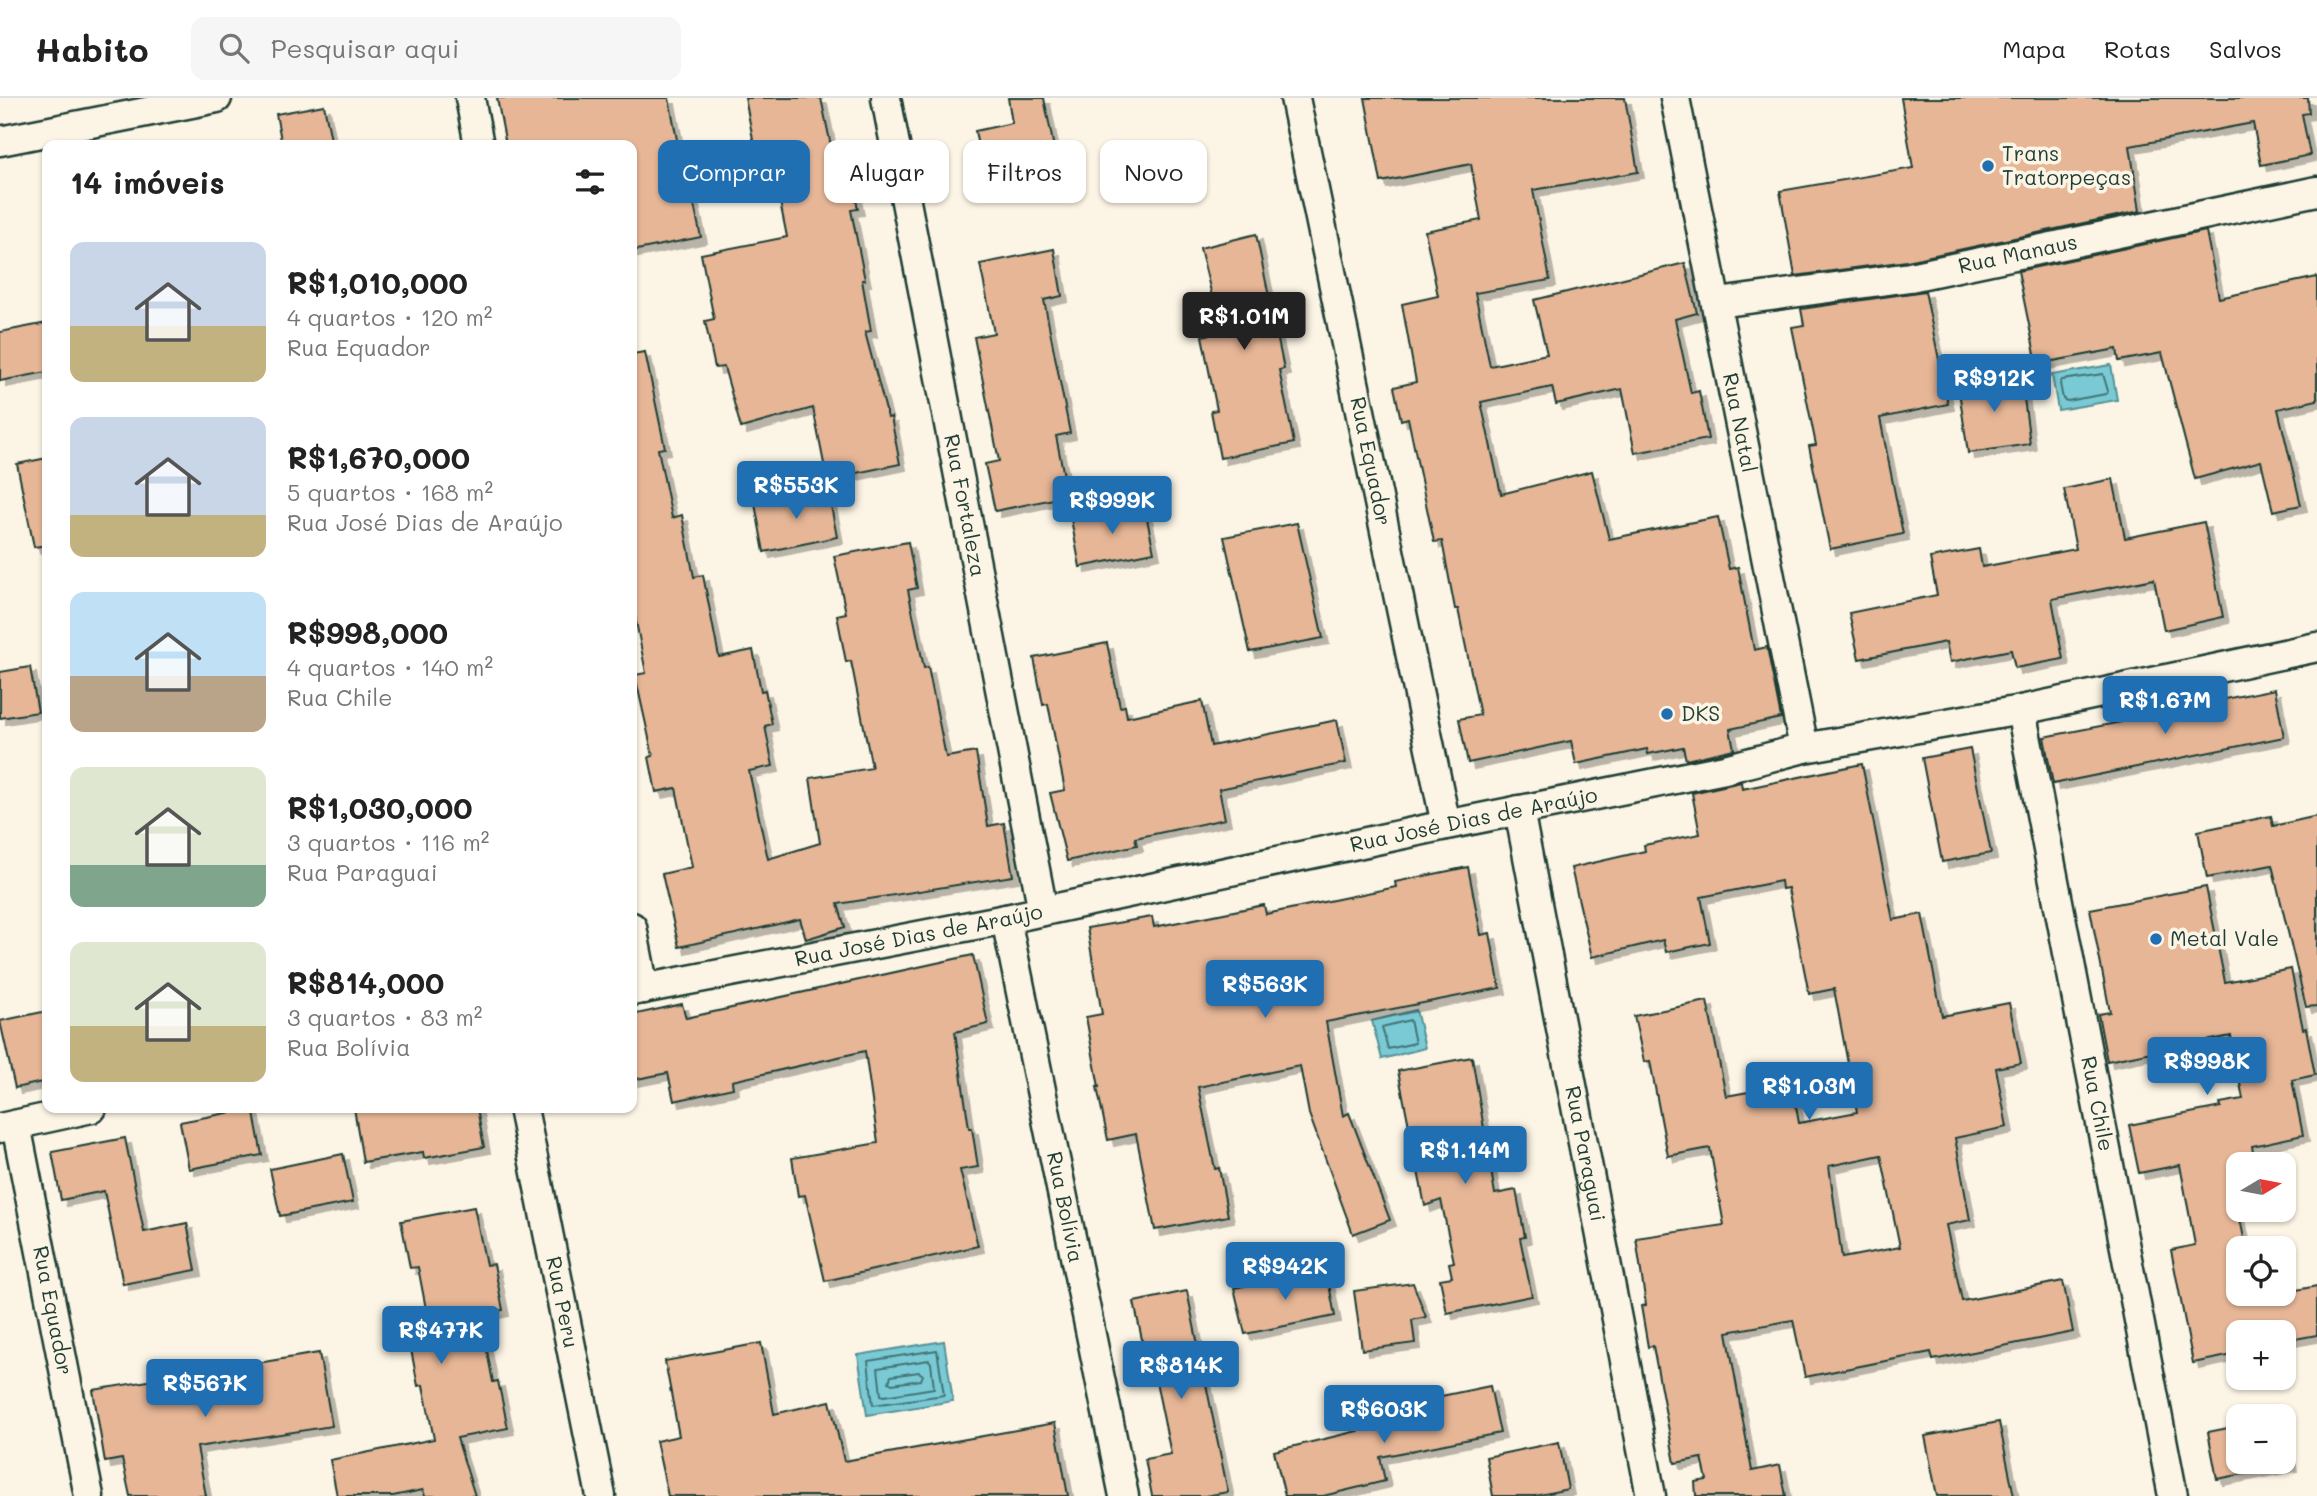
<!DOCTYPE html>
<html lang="pt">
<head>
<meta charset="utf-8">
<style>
  :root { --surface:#fff; --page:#f6f6f6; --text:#222; --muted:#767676; --line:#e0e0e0; --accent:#1f6fb2 }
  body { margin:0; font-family:Mali,sans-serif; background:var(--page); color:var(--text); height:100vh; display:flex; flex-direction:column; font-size:26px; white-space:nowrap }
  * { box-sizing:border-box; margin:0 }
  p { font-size:23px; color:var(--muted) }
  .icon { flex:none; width:38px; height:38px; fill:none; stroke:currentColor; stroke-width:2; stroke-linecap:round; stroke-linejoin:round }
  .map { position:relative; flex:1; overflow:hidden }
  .side { position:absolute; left:42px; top:42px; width:595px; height:973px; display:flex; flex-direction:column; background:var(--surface); border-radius:14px; box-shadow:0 2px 5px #0004 }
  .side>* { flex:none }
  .banner { position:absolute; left:658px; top:42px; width:665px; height:63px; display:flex; gap:14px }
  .needle { width:46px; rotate:80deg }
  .controls { position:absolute; left:2226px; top:1054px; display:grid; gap:14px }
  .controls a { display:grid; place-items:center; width:70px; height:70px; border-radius:14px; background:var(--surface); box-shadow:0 2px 5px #0004; font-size:35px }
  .price { position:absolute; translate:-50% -60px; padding:0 16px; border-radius:7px; background:var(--accent); color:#fff; font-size:23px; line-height:46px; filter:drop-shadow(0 2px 4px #0008) }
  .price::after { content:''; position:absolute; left:50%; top:42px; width:21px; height:16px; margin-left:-10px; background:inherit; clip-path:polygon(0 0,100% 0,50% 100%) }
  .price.selected { background:#222; color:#fff }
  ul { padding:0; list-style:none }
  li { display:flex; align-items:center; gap:21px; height:175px; padding:0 28px }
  li span { display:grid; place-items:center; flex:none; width:196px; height:140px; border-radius:14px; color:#555 }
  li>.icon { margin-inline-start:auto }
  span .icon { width:84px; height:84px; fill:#fffc; stroke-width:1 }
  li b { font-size:30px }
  h2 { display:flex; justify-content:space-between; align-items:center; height:84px; padding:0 28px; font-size:30px }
  .pill { padding:0 24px; border-radius:14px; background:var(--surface); box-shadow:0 2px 5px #0004; font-size:24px; line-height:63px }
  .pill.selected { background:var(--accent); color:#fff }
  header { display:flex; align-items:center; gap:42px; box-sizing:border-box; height:98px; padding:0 35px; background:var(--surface); border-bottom:2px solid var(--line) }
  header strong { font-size:33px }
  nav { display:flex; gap:38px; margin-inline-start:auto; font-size:24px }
  .search { width:490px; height:63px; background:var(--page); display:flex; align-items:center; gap:18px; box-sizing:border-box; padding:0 24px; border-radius:14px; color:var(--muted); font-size:26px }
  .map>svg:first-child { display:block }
</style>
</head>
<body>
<header>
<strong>Habito</strong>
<div class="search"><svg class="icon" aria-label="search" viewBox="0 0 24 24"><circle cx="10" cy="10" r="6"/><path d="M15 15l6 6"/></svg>Pesquisar aqui</div>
<nav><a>Mapa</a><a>Rotas</a><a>Salvos</a></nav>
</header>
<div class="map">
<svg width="2317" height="1398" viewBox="0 0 2317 1398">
  <defs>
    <filter id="shadow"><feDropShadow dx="6" dy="6" stdDeviation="0" flood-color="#0004"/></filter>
  </defs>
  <rect width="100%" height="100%" fill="#fcf5e5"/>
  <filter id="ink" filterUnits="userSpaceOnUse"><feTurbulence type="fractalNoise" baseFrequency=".0143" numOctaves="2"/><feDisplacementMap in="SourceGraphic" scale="14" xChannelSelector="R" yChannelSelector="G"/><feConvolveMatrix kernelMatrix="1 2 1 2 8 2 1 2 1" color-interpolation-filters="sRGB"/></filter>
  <g filter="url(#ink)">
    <g fill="#7acad6" stroke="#569295" stroke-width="2">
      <path d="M2111,267l6,35 -59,10 -6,-35z"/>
      <path d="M1416,912l9,38 -43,11 -10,-38z"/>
      <path d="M944,1243l9,60 -86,14 -9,-60z"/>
    </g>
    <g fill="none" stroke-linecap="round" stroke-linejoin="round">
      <g stroke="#437575" stroke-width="2">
        <path d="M2103,276l5,17 -2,3 -39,7 -4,-2 -3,-15 2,-4z"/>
        <path d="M1410,922l5,23 -27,6 -6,-22z"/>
        <path d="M937,1252l7,45 -71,10 -5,-44z"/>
        <path d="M929,1262l2,3 3,25 -50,8 -3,-1 -3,-27z"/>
        <path d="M919,1274l4,3 -2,5 -29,4 -3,-2 2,-6z"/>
      </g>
    </g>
    <g fill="#e6b697" stroke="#1f3d34" stroke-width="2" fill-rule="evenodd" filter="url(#shadow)">
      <path d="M497,0h172l18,94 4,-1 10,46 -69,14v-106h-126z"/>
      <path d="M745,0h76l14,67 13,-3 10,47 -7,1 14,70h-3l9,51 -6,1 23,86 3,-1 9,47 -73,15 -14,-71 -72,20 -17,-61 -9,1 -10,-47 9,-2 -13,-65 86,-17 -14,-70 -14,3z"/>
      <path d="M1008,0h36l13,65 -73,14 -9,-46 37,-8z"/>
      <path d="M1365,0h260l13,74 -105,18 17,90 -75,13 15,73 57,-12 -13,-54 151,-37 12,50 -22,6 16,74 8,-2 9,48 -73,14 -13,-64 -66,15 -4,-17 -71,15 20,92 91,-23 17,68 109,-22 11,52 9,-2 16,83 13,-3 14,71 -51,11 4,20 -48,11 -3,-13 -35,7 -1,-5 -71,15 -5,-23 -103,22 -9,-44 21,-4 -22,-106h-3l-13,-68 -8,1 -26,-124 -7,2 -7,-33 22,-5 -14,-78 36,-8 -13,-65 56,-11 -10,-56 -90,18z"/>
      <path d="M1901,0h407l1,15 -7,1 8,41 -49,10 -8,-42 -123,23 10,65 -233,50 -112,15 -15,-85 133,-23z"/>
      <path d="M324,7l8,40h-50l-6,-31z"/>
      <path d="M2206,133l13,67 98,-21v123l-39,9 23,96 -28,6 -12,-50 -66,18 -33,-126 -43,8 -2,-12 -80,15 -19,-93z"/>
      <path d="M1256,136l28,135 -5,1 15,73 -74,15 -9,-47 6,-1 -15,-74 19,-4 -21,-84z"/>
      <path d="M1054,151l8,47 -18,4 26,133 -14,3 12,60 -73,15 -10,-47 14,-3 -25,-124 20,-4 -14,-69z"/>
      <path d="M1925,193l23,113 -68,14 23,116 -73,15 -21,-103 7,-1 -24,-118 12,-2 -3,-16z"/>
      <path d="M47,225v49l-47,9v-49z"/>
      <path d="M645,254l20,96 -7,1 14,69 10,-3 12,62 9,-2 16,82 34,-7 8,41 4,-1 7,34 -7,2 8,40 -24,5 19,88 52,-16 -10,-65 62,-10 -21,-107 -5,1 -9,-47 9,-2 -12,-57 74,-14 9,46 -9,2 16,78 4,-1 18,90 30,-5 12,74 16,-3 9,53 -175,28 7,23 -39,12 -6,-20 -121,28 -17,-73 30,-7 -16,-79 -20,4 -7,-35 4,-1 -18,-81 11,-2 -14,-72v-247z"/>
      <path d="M2021,277l9,69 -62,9 -10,-69z"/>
      <path d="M47,360v87l-13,2 -17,-83z"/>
      <path d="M2113,381l12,59 79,-16 19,95 -59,13 -10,-51 -102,20 11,60 -48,9 -4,-18 -61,12 -4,-20 -87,17 -10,-46 88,-18 -7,-37 49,-9 3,18 94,-18 -12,-60z"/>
      <path d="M828,392l9,47 -73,15 -9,-48z"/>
      <path d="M1144,407l10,47 -74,15 -9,-48z"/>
      <path d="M1297,425l26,115 -73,14 -26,-115z"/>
      <path d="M1107,545l13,64 5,-1 2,11 75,-16 9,45 126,-26 9,43 -127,26 6,30 -90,19 2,7 -70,16 -17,-68 15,-3 -17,-86 -5,1 -9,-47z"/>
      <path d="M30,569l8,45 -38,6v-46z"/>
      <path d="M2275,591l9,48 -231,47 -9,-47 77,-15 -1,-2z"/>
      <path d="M1970,651l21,104 -49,9 -20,-104z"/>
      <path d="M1862,666l31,156 29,-6 20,102 67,-13 12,60 -25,5 11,59 -52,11 15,82 -24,5 16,76 101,-20 10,51 -140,28 -2,-8 -126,25 -12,-57 -66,12 25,139 28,-6 6,31h-90l-1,-14 12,-2 -5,-22 -27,5 -22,-117 -5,1 -7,-41 5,-1 -10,-67 88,-13 -14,-77 -42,8 -18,-95 -6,1 -10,-46 73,-15 19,95 66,-12 7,39 58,-11 -23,-123 -25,5 -21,-106 -6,1 -1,-8 -80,16 9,46 -44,9 -3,-12 -71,17 -21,-89 74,-17 -1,-6 56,-11 -8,-41 49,-11 1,7zM1881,1057l19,92 -58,11 -13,-92z"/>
      <path d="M2271,718l2,10 44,-10v190l-11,1 -34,-142 -65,13 -9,-47z"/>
      <path d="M1468,769l13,68 9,-2 10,55 -174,34 17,94 6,-3 41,107 -37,14 -44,-120 -9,-48 -102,21 17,82 4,-1 9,48 -73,14 -19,-96 -28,6 -11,-53h2l-13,-70 16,-3 -15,-86 65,-11 2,10 110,-22 2,9 130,-27 -1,-5z"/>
      <path d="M2206,789l19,95 66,-13 12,60 3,-1 9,47 -23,5 11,55 -51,11 3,18h-17v45l8,39h-8v45h17l1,5 61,-12v49l-33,6v-9h-46v22l-45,9 -22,-113 24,-5 -15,-80 -41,8 -10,-48 92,-18 -1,-4 23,-4 -12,-63 -124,25 -9,-47 12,-2 -20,-103z"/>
      <path d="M973,857l15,69 -33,8 14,96h3l6,39 -18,3 18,76 -153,35 -20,-86 -7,1 -6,-38 86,-15 -13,-92 -133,30 1,7 -59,13 -6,-28 -36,7v-65l50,-11 4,14z"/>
      <path d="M47,913v70l-32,7 -15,-67z"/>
      <path d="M1472,959l23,137 21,-4 9,47 -5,1 12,58 -85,17 -7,-34 12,-2 -3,-14 5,-1 -13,-62 -16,6 -27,-135z"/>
      <path d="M253,1010l9,47 -73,14 -9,-47z"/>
      <path d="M354,1010h123l7,39 -60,11 -1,-6 -60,10z"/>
      <path d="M125,1040l19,94 43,-9 9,47 -73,14 -19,-93 -43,9 -9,-48z"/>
      <path d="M343,1056l10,48 -73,14 -10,-47z"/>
      <path d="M474,1109l12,58 8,-1 9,46 -23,5 13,67 5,-1 10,47 -51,10 18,58h-50l-2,-6 -30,6h-56l-7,-36 104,-21 -11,-54 -5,1 -9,-47 22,-4 -13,-68 -8,1 -9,-47z"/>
      <path d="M1326,1171l9,47 -90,18 -11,-46z"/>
      <path d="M1413,1185l13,34 -14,3 3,23 -53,7 -8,-59z"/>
      <path d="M1187,1193l41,201 -23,4h-53l-7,-37 26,-5 -22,-106 -5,1 -10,-47z"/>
      <path d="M761,1245l13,71 56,-13 14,60 211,-38 13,73h-400l-12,-55 23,-5 -14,-75z"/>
      <path d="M319,1255l13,73 -135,21 9,49h-76l-8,-37 -17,3 -12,-72z"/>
      <path d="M1490,1288l10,47 -120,24 5,24 -62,15h-38l-11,-45 146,-35 -3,-15z"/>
      <path d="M1999,1324l15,74h-77l-12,-60z"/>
      <path d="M2238,1328v35h46v-32l7,36 -74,14 -9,-47z"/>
      <path d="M1559,1344l9,47 -33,7h-42l-7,-39z"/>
    </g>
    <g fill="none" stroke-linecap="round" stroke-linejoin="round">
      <defs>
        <g id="street">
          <path d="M470,0l9,47"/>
          <path id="s1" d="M886,0l157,813"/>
          <path id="s2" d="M1295,0l151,727"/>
          <path id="s3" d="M1675,0l129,650"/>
          <path d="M0,43l217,-43"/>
          <path id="s4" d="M1718,205l192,-26 407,-86"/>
          <path id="s5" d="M2021,612l152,786"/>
          <path id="s6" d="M1519,712l132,686"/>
          <path id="s7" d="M1006,821l118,577"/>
          <path d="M632,829l12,62"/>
          <path id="s8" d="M632,893l374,-72 440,-94 279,-56 79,-21 217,-38 296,-63"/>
          <path id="s9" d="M523,1010l78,388"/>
          <path id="s10" d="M16,1027l73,371"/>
          <path d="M0,1030l92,-20"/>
        </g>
      </defs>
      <use href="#street" stroke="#1f3d34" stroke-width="33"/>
      <use href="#street" stroke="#fcf5e5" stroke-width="28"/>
    </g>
  </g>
  <g fill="#1f6fb2" stroke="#fcf5e5" stroke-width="2.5">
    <circle cx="1988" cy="68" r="7"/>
    <circle cx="1667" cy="616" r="7"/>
    <circle cx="2156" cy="841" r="7"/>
  </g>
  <g text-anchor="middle" stroke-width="7" stroke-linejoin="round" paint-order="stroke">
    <g font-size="21" fill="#1f3d34" stroke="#fcf5e5" text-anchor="start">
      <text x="2002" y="63">Trans<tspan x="2002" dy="24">Tratorpeças</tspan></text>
      <text x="1681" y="623">DKS</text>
      <text x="2170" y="848">Metal Vale</text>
    </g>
    <g font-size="21" fill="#1f3d34" stroke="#fcf5e5">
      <text dy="7" stroke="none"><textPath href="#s4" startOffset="304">Rua Manaus</textPath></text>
      <text dy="7" stroke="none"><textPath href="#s3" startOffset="331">Rua Natal</textPath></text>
      <text dy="7" stroke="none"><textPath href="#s2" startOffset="371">Rua Equador</textPath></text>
      <text dy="7" stroke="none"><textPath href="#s1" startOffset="415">Rua Fortaleza</textPath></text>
      <text dy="7" stroke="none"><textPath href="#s8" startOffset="859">Rua José Dias de Araújo</textPath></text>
      <text dy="7" stroke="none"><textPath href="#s8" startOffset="292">Rua José Dias de Araújo</textPath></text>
      <text dy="7" stroke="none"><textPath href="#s5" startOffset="401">Rua Chile</textPath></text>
      <text dy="7" stroke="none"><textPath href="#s6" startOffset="350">Rua Paraguai</textPath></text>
      <text dy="7" stroke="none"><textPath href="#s7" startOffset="294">Rua Bolívia</textPath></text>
      <text dy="7" stroke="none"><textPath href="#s9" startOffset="198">Rua Peru</textPath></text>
      <text dy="7" stroke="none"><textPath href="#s10" startOffset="189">Rua Equador</textPath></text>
    </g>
  </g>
</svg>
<div class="controls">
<a><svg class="needle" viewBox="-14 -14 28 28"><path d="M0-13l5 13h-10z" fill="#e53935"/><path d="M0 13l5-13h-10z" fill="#767676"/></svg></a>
<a><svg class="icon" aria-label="locate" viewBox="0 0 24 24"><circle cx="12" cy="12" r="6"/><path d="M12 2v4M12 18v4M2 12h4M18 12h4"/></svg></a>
<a>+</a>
<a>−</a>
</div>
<b class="price selected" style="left:1244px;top:254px">R$1.01M</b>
<b class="price" style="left:1994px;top:316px">R$912K</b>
<b class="price" style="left:796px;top:423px">R$553K</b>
<b class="price" style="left:1112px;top:438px">R$999K</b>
<b class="price" style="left:2165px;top:638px">R$1.67M</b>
<b class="price" style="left:1265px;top:922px">R$563K</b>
<b class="price" style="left:2207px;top:999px">R$998K</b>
<b class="price" style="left:1809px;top:1024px">R$1.03M</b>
<b class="price" style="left:1465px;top:1088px">R$1.14M</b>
<b class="price" style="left:1285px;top:1204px">R$942K</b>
<b class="price" style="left:441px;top:1268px">R$477K</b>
<b class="price" style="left:1181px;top:1303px">R$814K</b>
<b class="price" style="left:205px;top:1321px">R$567K</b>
<b class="price" style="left:1384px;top:1347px">R$603K</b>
<div class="banner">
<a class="pill selected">Comprar</a>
<a class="pill">Alugar</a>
<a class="pill">Filtros</a>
<a class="pill">Novo</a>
</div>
<section class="side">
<h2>14 imóveis<svg class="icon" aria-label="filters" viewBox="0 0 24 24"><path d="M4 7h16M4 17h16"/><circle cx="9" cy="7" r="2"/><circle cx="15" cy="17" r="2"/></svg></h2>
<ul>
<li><span style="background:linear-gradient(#c9d6e8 60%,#c2b280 0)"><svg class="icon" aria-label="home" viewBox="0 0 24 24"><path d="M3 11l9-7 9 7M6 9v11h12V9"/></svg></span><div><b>R$1,010,000</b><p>4 quartos · 120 m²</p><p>Rua Equador</p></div></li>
<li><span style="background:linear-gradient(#c9d6e8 70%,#c2b280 0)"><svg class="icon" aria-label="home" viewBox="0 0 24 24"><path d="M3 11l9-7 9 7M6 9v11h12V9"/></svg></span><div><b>R$1,670,000</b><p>5 quartos · 168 m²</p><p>Rua José Dias de Araújo</p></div></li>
<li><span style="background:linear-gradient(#bfe0f5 60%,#b9a48a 0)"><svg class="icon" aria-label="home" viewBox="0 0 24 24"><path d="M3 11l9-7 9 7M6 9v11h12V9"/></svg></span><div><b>R$998,000</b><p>4 quartos · 140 m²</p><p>Rua Chile</p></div></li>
<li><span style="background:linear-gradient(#dfe7d0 70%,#7fa58c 0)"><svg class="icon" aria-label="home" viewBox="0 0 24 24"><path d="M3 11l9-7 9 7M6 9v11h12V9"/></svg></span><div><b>R$1,030,000</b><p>3 quartos · 116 m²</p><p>Rua Paraguai</p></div></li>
<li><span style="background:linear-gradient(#dfe7d0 60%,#c2b280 0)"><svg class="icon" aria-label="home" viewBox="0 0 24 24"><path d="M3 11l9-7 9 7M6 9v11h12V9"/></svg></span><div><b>R$814,000</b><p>3 quartos · 83 m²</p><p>Rua Bolívia</p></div></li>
</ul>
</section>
</div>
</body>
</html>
